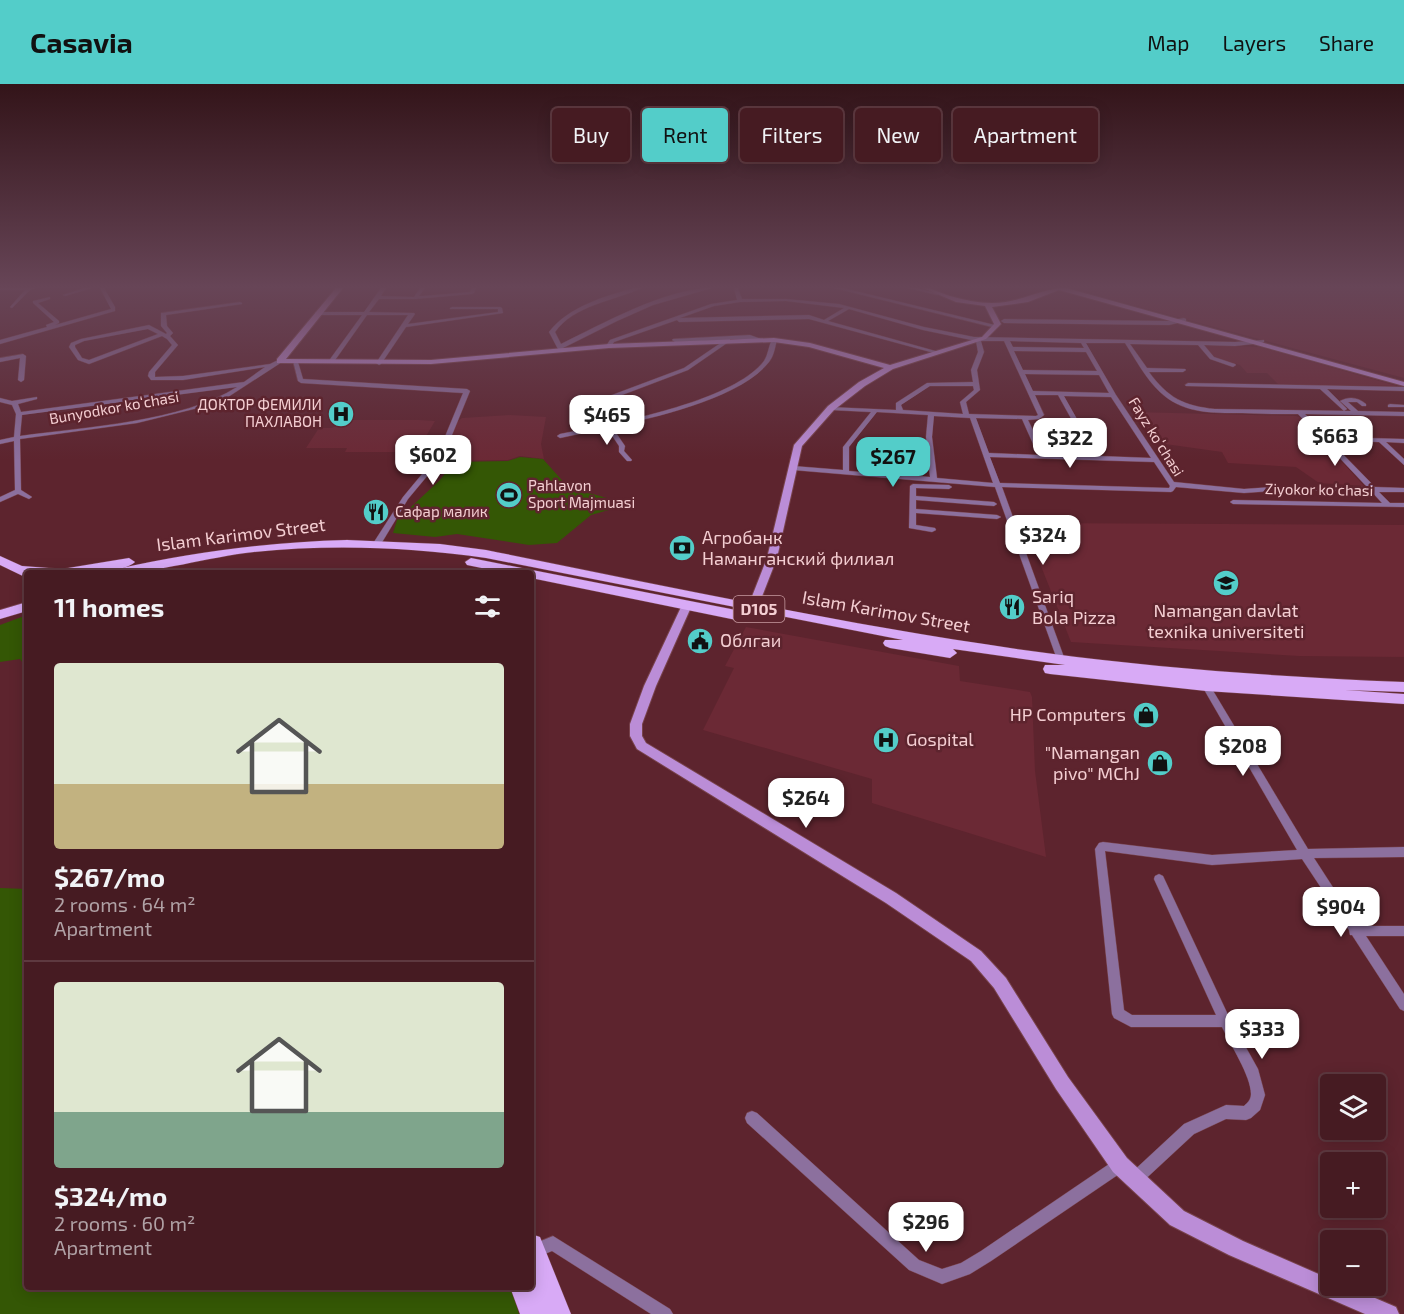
<!DOCTYPE html>
<html lang="en">
<head>
<meta charset="utf-8">
<style>
  :root { --surface:#461b22; --page:#50282f; --text:#f1f3f6; --muted:#b0a1a5; --line:#5e3940; --accent:#53cdc9 }
  body { margin:0; font-family:"Exo 2",sans-serif; background:var(--page); color:var(--text); height:100vh; display:flex; flex-direction:column; font-size:22px; white-space:nowrap }
  * { box-sizing:border-box; margin:0 }
  p { font-size:20px; color:var(--muted) }
  .icon { flex:none; width:33px; height:33px; fill:none; stroke:currentColor; stroke-width:2; stroke-linecap:round; stroke-linejoin:round }
  .map { position:relative; flex:1; overflow:hidden }
  .details { position:absolute; left:24px; top:486px; width:510px; height:720px; display:flex; flex-direction:column; background:var(--surface); border-radius:6px; box-shadow:0 3px 15px #0003,0 0 0 2px var(--line) }
  .details>* { flex:none }
  .top-card { position:absolute; left:552px; top:24px; width:570px; height:54px; display:flex; gap:12px }
  .buttons { position:absolute; left:1320px; top:990px; display:grid; gap:12px }
  .buttons a { display:grid; place-items:center; width:66px; height:66px; border-radius:6px; background:var(--surface); box-shadow:0 3px 15px #0003,0 0 0 2px var(--line); font-size:30px }
  .price { position:absolute; translate:-50% -51px; padding:0 14px; border-radius:12px; background:#fff; color:#222; font-size:20px; line-height:39px; filter:drop-shadow(0 2px 3px #0008) }
  .price::after { content:''; position:absolute; left:50%; top:36px; width:18px; height:14px; margin-left:-9px; background:inherit; clip-path:polygon(0 0,100% 0,50% 100%) }
  .price.selected { background:var(--accent); color:#111 }
  ul { padding:0; list-style:none }
  li { display:grid; align-content:center; gap:12px; height:318px; padding:0 30px }
  li+li { border-top:2px solid var(--line) }
  li span { display:grid; place-items:center; height:186px; border-radius:6px; color:#555 }
  li>.icon { margin-inline-start:auto }
  span .icon { width:108px; height:108px; fill:#fffc; stroke-width:1 }
  li b { font-size:26px }
  h2 { display:flex; justify-content:space-between; align-items:center; height:72px; padding:0 30px; font-size:26px }
  .pill { padding:0 21px; border-radius:6px; background:var(--surface); box-shadow:0 3px 15px #0003,0 0 0 2px var(--line); font-size:21px; line-height:54px }
  .pill.selected { background:var(--accent); color:#111 }
  header { display:flex; align-items:center; gap:36px; box-sizing:border-box; height:84px; padding:0 30px; background:var(--accent); color:#111 }
  header strong { font-size:28px }
  nav { display:flex; gap:33px; margin-inline-start:auto; font-size:21px }
  .map>svg:first-child { display:block }
</style>
</head>
<body>
<header>
<strong>Casavia</strong>
<nav><a>Map</a><a>Layers</a><a>Share</a></nav>
</header>
<div class="map">
<svg width="1404" height="1230" viewBox="0 0 1404 1230">
  <rect width="100%" height="100%" fill="#5d242e"/>
  <g fill="#6b2935">
    <path d="M1075,204h329v90l-286,-77z"/>
    <path d="M1201,261l59,2 137,39 -118,-1 -12,-12h-20l-7,-8 -29,-8z"/>
    <path d="M1134,328l162,4 6,2 62,68 -45,-3 -23,-16 -68,-4 -6,-11 -64,-9z"/>
    <path d="M510,331l36,2 -5,27 3,15 -24,-3 -12,4 -66,1 15,-39 5,-4z"/>
    <path d="M346,336h73l16,1 -10,17 3,1 -7,13h-76l2,-4h-41l13,-20h13z"/>
    <path d="M1024,439l380,2v132l-105,-1 -228,-14z"/>
    <path d="M746,543l213,39 1,15 70,11 2,5 3,74 11,86 -174,-54v-24l-169,-49 31,-62 -9,-2z"/>
  </g>
  <g fill="#345705">
    <path d="M520,373l23,2 25,28 53,15 -9,7 -21,6 -34,28 -28,2 -72,-11 -22,3 -42,-4 4,-13 43,-40 14,-18 54,-1z"/>
    <path d="M27,531v54l-7,-10 -20,3v-37z"/>
    <path d="M0,804l27,1v398h484l8,27h-519z"/>
  </g>
  <g fill="none" stroke-linecap="round" stroke-linejoin="round">
    <defs>
      <g id="street">
        <path d="M0,204h36l-6,2 -18,18 -2,-1 15,-17h-25z"/>
        <path d="M84,204h8l-27,8 -2,-1z"/>
        <path d="M100,204h4l11,19v4l-115,33v-4l47,-13 -1,-2 8,-3 -21,-19v-2l17,-4v2l-12,4 21,18v2l-4,2 56,-16z"/>
        <path d="M381,204h5l-5,8 33,1 6,-9h5l-6,8h4l47,-4 2,-4h4l-2,5 -2,1 -57,5h-36l-10,13 45,1 1,1 -7,10 90,-12v-3h-48v-1l2,-1h48l2,1 1,5 -97,14 -25,37 -2,1 -3,-2 32,-48h-41l-34,48h-4l-1,-1 34,-47h-44l-3,-2 1,-1h48z"/>
        <path d="M634,204h8c-28,13 -68,17 -87,44l6,12c41,-20 105,-56 151,-56l-59,17 -36,16 -54,27v3h-4l-10,-19c19,-25 56,-36 85,-44z"/>
        <path d="M734,204h4l4,11h44l53,5 85,23 50,10 261,5 29,-2v2l-2,1 -27,3 -31,-1 10,12 21,7 1,1 -3,2 -23,-8 -12,-14 -68,-1 17,24 38,1 1,1 -3,2h-34c19,26 35,34 66,37l136,2 -11,-10c9,-5 18,-4 26,3v2h-4l-5,-4h-9l10,9 46,1v4l-99,-2 22,23 77,2v4l-18,-1 18,17v6l-25,-23 -49,-1 45,46 29,1v4h-25l11,11h14v4l-171,-3 -3,-2 3,-2 149,3 -11,-12 -83,-1 -44,3 -68,-6 -3,4 -2,1 -169,-5 63,173 -4,3 -3,-1 -63,-175 -202,-17 -3,-2 3,-2 50,4v-23l28,-35 -40,-2 -3,-2 1,-1 67,3v-7l31,-20 46,-1 -2,-12 7,-18 -2,-11 -53,-11 -74,-21 -21,12 111,31 -5,1 -125,-34 -130,3 -2,-2 -63,22 -3,5 -5,-1 4,-6 101,-36 26,-4zM786,217l58,7 -20,12 -15,-5 -129,3 34,-12 26,-4zM981,257h23l34,74 -2,1 -67,-2 -3,-12 14,-12 -3,-20 7,-18zM1010,257l71,2 3,5 -71,-1zM1086,259h39c11,17 21,36 35,49 23,22 53,21 82,21 19,1 37,1 56,1l69,73 -79,-1 -44,3 -70,-7 -58,-87zM1014,267l72,1 11,19 -74,-1zM1025,290l74,1 10,18 -76,-2zM930,302h43l1,4 -14,12 3,12 -60,-4 -2,-5zM1035,311h23l34,61 -47,-1 -17,-35 11,-1 5,-4zM1064,312l47,1 40,61 -53,-2zM877,328l51,3 -2,22 4,40 -26,-2 -3,-18 -3,-2 -3,2 2,18 -48,-4v-24zM934,332l36,2 23,65 -56,-5 -5,-41zM976,334l46,1 16,36 -49,-2zM990,373l164,5 16,24 -1,2 -169,-5z"/>
        <path d="M834,204h9l156,38 -3,2z"/>
        <path d="M908,204h9l22,6 -2,1z"/>
        <path d="M240,218l2,1v1l-76,11 1,11 6,7 -3,3 8,9 -23,27v5l28,-1 87,-12 10,-5 3,2 -1,1 -54,35 -26,10 -65,16 -117,16 1,51 11,7 -3,2 -11,-5 -18,8v-5l15,-7 -1,-49 -14,3v-4l14,-3 2,-23 -4,-9 -12,-3v-4l12,3 25,-4v2l-19,5 3,8 223,-30 21,-15 -82,13h-32l-3,-4 1,-4 23,-27 -5,-6 -5,-3 -73,28 -11,-4 -9,-13 2,-4 10,-4 68,-14 17,9 1,-1 -6,-7v-13zM148,245l10,5 -69,26 -7,-2 -7,-11v-2l9,-4zM237,303c-55,35 -152,40 -217,49l2,-21z"/>
        <path d="M1184,234l2,1v2l-17,4 -165,-2 -3,-2 3,-2 165,2z"/>
        <path d="M750,251l14,5 -3,2 -11,-3h-20v2l-42,29 -87,33v8l9,13c42,-9 128,-29 154,-63 4,-6 5,-16 8,-22l5,1c-2,7 -3,16 -8,22 -28,36 -113,55 -157,65l13,19 -1,5 8,9 -1,1h-4l-8,-9v-6l-12,-18 -47,10 -3,-2 3,-2 45,-9 -10,-14 1,-10 88,-33 41,-28 -50,2 -3,-2 1,-1z"/>
        <path d="M23,270l3,2 -2,24 -3,2 -3,-2 2,-22 -20,4v-4z"/>
        <path d="M293,277l5,1 5,17 164,10 3,2 -27,66 -35,42 -27,45h-6l-1,-2 29,-45 34,-41 26,-63 -162,-10 -3,-2z"/>
        <path d="M1188,299l216,4v4l-77,-2 20,20 -3,2 -24,-22 -134,-3 -1,-1z"/>
        <path d="M1390,320l14,1v2h-16v-2z"/>
        <path d="M913,400l36,1 3,2 -3,2 -33,-1v8l78,6 3,2 -3,2 -78,-6v9l81,6 4,2 -4,2 -81,-6v12l19,3 1,2 -4,2 -23,-4 1,-42z"/>
        <path d="M1206,599l3,1 99,165 96,-2v10l-90,1 44,68h46v10h-38l38,58v17l-4,-2 -48,-74h-2l-1,-5 -47,-71 -90,6 -107,-14 19,159 8,5h84l-62,-136 1,-3 4,-2 4,2 66,141 29,52 7,26 -5,15 -9,8 -5,2 -20,-1 -32,15 -55,51 -5,2 -5,-2 -2,-5 2,-5 55,-51 42,-19 18,1c3,-3 7,-6 7,-12 0,-18 -21,-50 -29,-67h-91l-17,-9 -2,-4 -17,-165 4,-6 4,-1 109,13 85,-5 -95,-164z"/>
        <path d="M752,1027l5,2 162,147 23,9 19,-6 20,-12 134,-91 5,-2 5,2 2,5 -2,5 -134,91 -21,13 -28,10 -33,-14 -162,-147 -2,-5 2,-5z"/>
        <path d="M553,1152l117,73 3,5h-22l-99,-63 -19,8h-2v-14z"/>
      </g>
      <g id="secondary">
        <path d="M336,204h7l-57,71 145,1 178,-16 165,-6 36,5 80,22 92,-28 12,-13 -9,-18 -29,-4 -33,-14c10,0 17,5 27,8 14,4 28,7 42,7 28,0 49,-15 74,-15l338,94v4l-345,-96 -31,12 -36,5 9,17 -15,15 -93,30 -28,17 -31,24 -32,36 -25,112 -23,59 -5,4 -5,-4 23,-59 27,-113 34,-39 31,-24 25,-14 -75,-21 -35,-5 -165,6 -178,16 -154,-1v-4z"/>
        <path d="M687,518l5,3 -36,81 -14,38v12l4,7 250,150 85,58 25,27 62,99 59,81 57,53 59,30 87,38v7h17l49,21 3,7h-34l-136,-59 -59,-30 -57,-53 -57,-83 -62,-101 -23,-27 -85,-58 -249,-154 -7,-13v-12l14,-38 38,-81z"/>
      </g>
      <g id="primary">
        <path d="M347,456l93,4 46,6c186,37 372,78 560,103 119,16 238,24 358,29v10l-59,-2 59,4v10l-198,-13 -156,-17 -5,-1 -2,-4 2,-4h20l-112,-16 4,4 -7,5 -60,-10 -5,-2 -2,-3 2,-3h18l-417,-82c-77,-11 -154,-14 -232,-6 -47,5 -95,21 -143,21l6,-4c76,-17 152,-27 230,-29z"/>
        <path d="M0,472l22,10 40,3 67,-11 6,4c-14,14 -86,11 -108,11v5l-27,-13z"/>
        <path d="M471,474l275,54 7,5 -7,5 -215,-44v-5h-25l-39,-8 -2,-3z"/>
        <path d="M27,518v9l-27,8v-9z"/>
        <path d="M531,1150l9,3 31,77h-51l-10,-27h21z"/>
      </g>
    </defs>
    <use href="#street" stroke="#78434c" stroke-width="1"/>
    <use href="#secondary" stroke="#78434c" stroke-width="2"/>
    <use href="#primary" stroke="#78434c" stroke-width="1"/>
    <use href="#street" fill="#8c709e" fill-rule="evenodd"/>
    <use href="#secondary" fill="#bb8dd7" fill-rule="evenodd"/>
    <use href="#primary" fill="#d8aaf6" fill-rule="evenodd"/>
  </g>
  <linearGradient id="sky" x2="0" y2="1"><stop stop-color="#331419"/><stop offset="0.54" stop-color="#674557"/><stop offset="1" stop-color="#674557" stop-opacity="0"/></linearGradient>
  <rect width="1404" height="376" fill="url(#sky)"/>
  <defs>
    <symbol id="hospital-disc" viewBox="-11 -11 22 22"><circle r="9.5" fill="#53cdc9" stroke="#5d242e"/><path d="M-5-5h3v3.5h4V-5h3V5h-3V1.5h-4V5h-3Z" fill="#111"/></symbol>
    <symbol id="stadium-disc" viewBox="-11 -11 22 22"><circle r="9.5" fill="#53cdc9" stroke="#5d242e"/><path d="M0-5a6.5 5 0 1 0 0 10a6.5 5 0 1 0 0-10ZM-3.5-1.8h7v3.6h-7Z" fill="#111"/></symbol>
    <symbol id="restaurant-disc" viewBox="-11 -11 22 22"><circle r="9.5" fill="#53cdc9" stroke="#5d242e"/><path d="M-5-6h1v4h1v-4h1v4h1v-4h1v5L-1.5 .5V6h-2V.5L-5-1ZM5-6V6H3V1.5H1.5Q1.5-4 5-6Z" fill="#111"/></symbol>
    <symbol id="bank-disc" viewBox="-11 -11 22 22"><circle r="9.5" fill="#53cdc9" stroke="#5d242e"/><path d="M-6-4H6V4H-6ZM0-2.3a2.3 2.3 0 1 0 0 4.6a2.3 2.3 0 1 0 0-4.6Z" fill="#111"/></symbol>
    <symbol id="university-disc" viewBox="-11 -11 22 22"><circle r="9.5" fill="#53cdc9" stroke="#5d242e"/><path d="M0-5L7-2L0 1L-7-2ZM-4 1L0 2.5L4 1V4Q0 6-4 4Z" fill="#111"/></symbol>
    <symbol id="civic-disc" viewBox="-11 -11 22 22"><circle r="9.5" fill="#53cdc9" stroke="#5d242e"/><path d="M-.6-6.5H3V-4.5H.6V-3L4-1V1h2V6H-6V1h2V-1L-.6-3ZM-1.2 2.5V6h2.4V2.5Z" fill="#111"/></symbol>
    <symbol id="shop-disc" viewBox="-11 -11 22 22"><circle r="9.5" fill="#53cdc9" stroke="#5d242e"/><path d="M-5-2.5h2.3a2.7 3.5 0 0 1 5.4 0H5L5.5 6h-11ZM-1.5-2.5h3a1.5 2.3 0 0 0-3 0Z" fill="#111"/></symbol>
  </defs>
  <g fill-rule="evenodd">
    <use href="#hospital-disc" x="326" y="315" width="30" height="30"/>
    <use href="#stadium-disc" x="494" y="396" width="30" height="30"/>
    <use href="#restaurant-disc" x="361" y="413" width="30" height="30"/>
    <use href="#bank-disc" x="667" y="449" width="30" height="30"/>
    <use href="#university-disc" x="1211" y="484" width="30" height="30"/>
    <use href="#restaurant-disc" x="997" y="508" width="30" height="30"/>
    <use href="#civic-disc" x="685" y="542" width="30" height="30"/>
    <use href="#shop-disc" x="1131" y="616" width="30" height="30"/>
    <use href="#hospital-disc" x="871" y="641" width="30" height="30"/>
    <use href="#shop-disc" x="1145" y="664" width="30" height="30"/>
  </g>
  <g text-anchor="middle" stroke-width="5" stroke-linejoin="round" paint-order="stroke">
    <g font-size="15" fill="#f4ced2" stroke="#5d242e" text-anchor="start">
      <text x="322" y="326" text-anchor="end">ДОКТОР ФЕМИЛИ<tspan x="322" dy="17">ПАХЛАВОН</tspan></text>
      <text x="528" y="407">Pahlavon<tspan x="528" dy="17">Sport Majmuasi</tspan></text>
      <text x="395" y="433">Сафар малик</text>
    </g>
    <g font-size="15" fill="#f4ced2" stroke="#5d242e">
      <text transform="translate(114 324) rotate(-10)" y="5">Bunyodkor koʻchasi</text>
      <text transform="translate(1156 353) rotate(58)" y="5">Fayz koʻchasi</text>
      <text transform="translate(1319 406) rotate(1)" y="5">Ziyokor koʻchasi</text>
    </g>
    <rect fill="#5d242e" stroke="#c79ba1" stroke-width="1.5" x="733.5" y="512" width="51" height="26" rx="4.5"/>
    <g font-size="16" font-weight="bold" fill="#f4ced2">
      <text x="759" y="531">D105</text>
    </g>
    <g font-size="18" fill="#f4ced2" stroke="#5d242e">
      <text transform="translate(241 451) rotate(-7)" y="6">Islam Karimov Street</text>
      <text transform="translate(886 528) rotate(10)" y="6">Islam Karimov Street</text>
    </g>
    <g font-size="18" fill="#f4ced2" stroke="#5d242e" text-anchor="start">
      <text x="702" y="460">Агробанк<tspan x="702" dy="21">Наманганский филиал</tspan></text>
      <text x="1032" y="519">Sariq<tspan x="1032" dy="21">Bola Pizza</tspan></text>
      <text x="1226" y="533" text-anchor="middle">Namangan davlat<tspan x="1226" dy="21">texnika universiteti</tspan></text>
      <text x="720" y="563">Облгаи</text>
      <text x="1126" y="637" text-anchor="end">HP Computers</text>
      <text x="906" y="662">Gospital</text>
      <text x="1140" y="675" text-anchor="end">"Namangan<tspan x="1140" dy="21">pivo" MChJ</tspan></text>
    </g>
  </g>
</svg>
<div class="buttons">
<a><svg class="icon" aria-label="layers" viewBox="0 0 24 24"><path d="M12 4l9 5-9 5-9-5zM3 14l9 5 9-5"/></svg></a>
<a>+</a>
<a>−</a>
</div>
<b class="price" style="left:607px;top:362px">$465</b>
<b class="price" style="left:1335px;top:383px">$663</b>
<b class="price" style="left:1070px;top:385px">$322</b>
<b class="price" style="left:433px;top:402px">$602</b>
<b class="price selected" style="left:893px;top:404px">$267</b>
<b class="price" style="left:1043px;top:482px">$324</b>
<b class="price" style="left:1243px;top:693px">$208</b>
<b class="price" style="left:806px;top:745px">$264</b>
<b class="price" style="left:1341px;top:854px">$904</b>
<b class="price" style="left:1262px;top:976px">$333</b>
<b class="price" style="left:926px;top:1169px">$296</b>
<div class="top-card">
<a class="pill">Buy</a>
<a class="pill selected">Rent</a>
<a class="pill">Filters</a>
<a class="pill">New</a>
<a class="pill">Apartment</a>
</div>
<section class="details">
<h2>11 homes<svg class="icon" aria-label="filters" viewBox="0 0 24 24"><path d="M4 7h16M4 17h16"/><circle cx="9" cy="7" r="2"/><circle cx="15" cy="17" r="2"/></svg></h2>
<ul>
<li><span style="background:linear-gradient(#dfe7d0 65%,#c2b280 0)"><svg class="icon" aria-label="home" viewBox="0 0 24 24"><path d="M3 11l9-7 9 7M6 9v11h12V9"/></svg></span><div><b>$267/mo</b><p>2 rooms · 64 m²</p><p>Apartment</p></div></li>
<li><span style="background:linear-gradient(#dfe7d0 70%,#7fa58c 0)"><svg class="icon" aria-label="home" viewBox="0 0 24 24"><path d="M3 11l9-7 9 7M6 9v11h12V9"/></svg></span><div><b>$324/mo</b><p>2 rooms · 60 m²</p><p>Apartment</p></div></li>
</ul>
</section>
</div>
</body>
</html>
